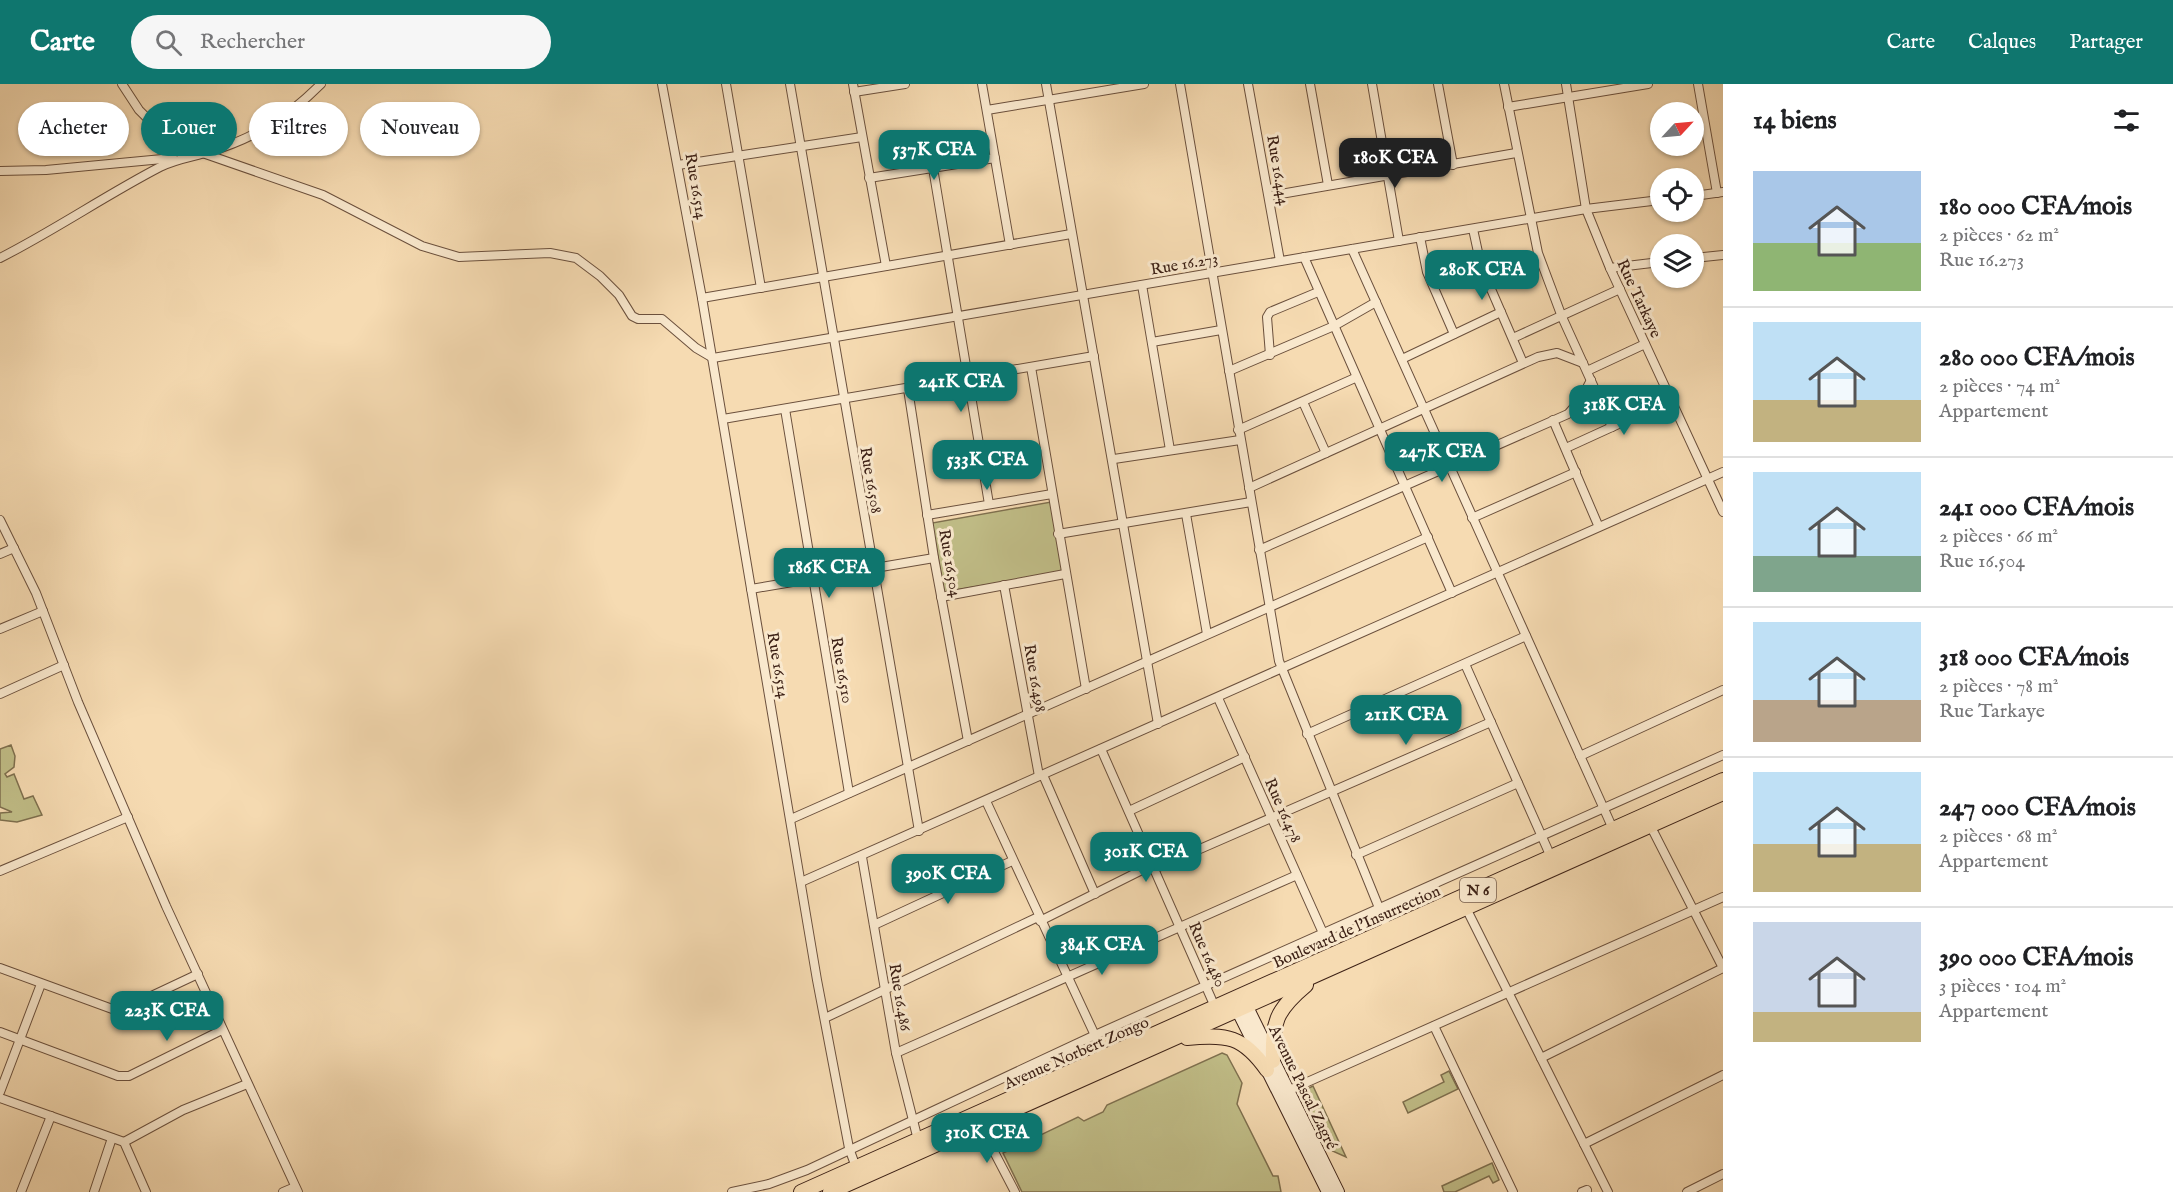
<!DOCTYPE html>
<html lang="fr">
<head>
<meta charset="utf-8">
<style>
  :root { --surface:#fff; --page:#f6f6f6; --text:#202124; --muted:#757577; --line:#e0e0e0; --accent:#0f766e }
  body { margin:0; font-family:"IM FELL English",serif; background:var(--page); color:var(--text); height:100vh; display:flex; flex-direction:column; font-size:22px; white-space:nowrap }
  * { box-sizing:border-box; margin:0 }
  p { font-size:20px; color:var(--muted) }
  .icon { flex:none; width:33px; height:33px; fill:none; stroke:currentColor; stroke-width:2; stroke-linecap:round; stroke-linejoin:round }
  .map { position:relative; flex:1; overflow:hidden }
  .sheet { display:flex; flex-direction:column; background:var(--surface); width:450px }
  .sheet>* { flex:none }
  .guide { position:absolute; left:18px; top:18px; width:570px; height:54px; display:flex; gap:12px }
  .needle { width:39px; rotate:64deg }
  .fabs { position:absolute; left:1650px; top:18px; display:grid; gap:12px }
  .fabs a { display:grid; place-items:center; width:54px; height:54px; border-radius:50%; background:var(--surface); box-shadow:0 2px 4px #0004; font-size:30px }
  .price { position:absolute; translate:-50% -51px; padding:0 14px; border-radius:12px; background:var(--accent); color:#fff; font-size:20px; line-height:39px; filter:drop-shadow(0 2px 3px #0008) }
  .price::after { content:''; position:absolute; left:50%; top:36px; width:18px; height:14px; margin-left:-9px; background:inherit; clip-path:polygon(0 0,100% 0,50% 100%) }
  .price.on { background:#222; color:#fff }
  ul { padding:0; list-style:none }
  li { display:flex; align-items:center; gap:18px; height:150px; padding:0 30px }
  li+li { border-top:2px solid var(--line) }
  li span { display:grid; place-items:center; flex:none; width:168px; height:120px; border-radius:0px; color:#555 }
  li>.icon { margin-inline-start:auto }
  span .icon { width:72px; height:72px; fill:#fffc; stroke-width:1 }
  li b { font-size:26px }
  h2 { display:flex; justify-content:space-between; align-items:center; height:72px; padding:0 30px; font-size:26px }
  .tag { padding:0 21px; border-radius:27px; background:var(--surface); box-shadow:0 2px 4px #0004; font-size:21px; line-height:54px }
  .tag.on { background:var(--accent); color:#fff }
  header { display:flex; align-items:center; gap:36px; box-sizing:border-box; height:84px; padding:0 30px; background:var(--accent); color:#fff }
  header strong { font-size:28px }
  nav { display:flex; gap:33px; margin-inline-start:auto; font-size:21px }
  .search { width:420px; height:54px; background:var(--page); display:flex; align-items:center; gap:15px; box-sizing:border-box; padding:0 21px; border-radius:33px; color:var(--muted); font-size:22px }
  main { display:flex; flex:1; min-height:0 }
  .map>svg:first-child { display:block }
</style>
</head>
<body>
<header>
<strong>Carte</strong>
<div class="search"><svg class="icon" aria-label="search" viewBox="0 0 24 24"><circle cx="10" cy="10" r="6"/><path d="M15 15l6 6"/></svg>Rechercher</div>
<nav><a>Carte</a><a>Calques</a><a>Partager</a></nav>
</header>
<main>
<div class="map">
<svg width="1723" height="1108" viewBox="0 0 1723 1108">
  <rect width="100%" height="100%" fill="#f6dbb2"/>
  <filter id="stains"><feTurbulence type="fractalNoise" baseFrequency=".00333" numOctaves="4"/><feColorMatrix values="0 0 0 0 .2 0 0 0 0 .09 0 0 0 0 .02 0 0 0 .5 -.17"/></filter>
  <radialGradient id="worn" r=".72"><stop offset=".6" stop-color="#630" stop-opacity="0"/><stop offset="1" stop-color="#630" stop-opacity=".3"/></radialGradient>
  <g fill="#c1be88" stroke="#7f704f" stroke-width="1.5">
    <path d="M1051,418l12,70 -119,20 -12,-69z"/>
    <path d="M11,661l4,11 -1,11 -9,7 2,3 7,-3 10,25 9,-3 9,19 -25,7 -17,-2v-7l12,-1 -12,-5v-58z"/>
    <path d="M1222,969l5,2 15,28 -5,21 36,72h5l3,16h-259l-19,-39 75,-36 6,4 19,-9 4,-7z"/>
    <path d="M1449,987l9,18 -50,24 -5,-11 41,-20 -3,-7z"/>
    <path d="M1313,1002l33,71 -18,-8 -27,-57z"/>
    <path d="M1492,1079l7,17 -6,3 -4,-7 -34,16h-11l-2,-6z"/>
  </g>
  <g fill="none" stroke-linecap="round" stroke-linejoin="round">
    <defs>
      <g id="street">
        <path d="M122,0l17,26 32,32 152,53 99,51 37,11 91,-4 26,5 24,18 19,19 13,21 6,3h24l34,29 17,10 873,-149 74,-9"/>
        <path d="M662,0l40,214 115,682 32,168 8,22"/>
        <path d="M726,0l35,204"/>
        <path d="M790,0l129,747"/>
        <path d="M853,0l33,182"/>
        <path d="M982,0l28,161"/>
        <path d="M1046,0l112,640"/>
        <path d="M1180,0l99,577 109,269"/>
        <path d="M1248,0l32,177"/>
        <path d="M1310,0l18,101"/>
        <path d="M1372,0l27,157"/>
        <path d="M1438,0l15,81"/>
        <path d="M1504,0l34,169 24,64 50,110"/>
        <path d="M1566,0l20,125 24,59 113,244"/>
        <path d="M1698,0l19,109"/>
        <path d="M854,8l51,-8"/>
        <path d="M1508,23l140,-23"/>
        <path d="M987,26l157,-26"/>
        <path d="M678,81l184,-28"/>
        <path d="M933,84l56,336"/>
        <path d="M0,87l46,-1 127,-12"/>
        <path d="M869,94l126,-20"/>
        <path d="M1269,112l247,-43"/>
        <path d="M1694,112l29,-4"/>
        <path d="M1473,145l8,37 42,97"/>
        <path d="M1420,153l7,35 27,62"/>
        <path d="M1352,165l261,580"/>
        <path d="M1304,173l148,336"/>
        <path d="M0,174c55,-28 106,-63 160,-91 16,-8 32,-10 49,-15 46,-14 78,-34 112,-68"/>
        <path d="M1694,174l29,-3"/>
        <path d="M1610,184l50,-6"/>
        <path d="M1142,201l28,165"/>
        <path d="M702,214l369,-64"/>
        <path d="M1513,254l107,-49"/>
        <path d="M1152,258l69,-12"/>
        <path d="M1270,271l-3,-38 3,-5 48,-20"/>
        <path d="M1402,275l99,-47"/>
        <path d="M1031,283l55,322"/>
        <path d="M1229,287l105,-45 42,-24"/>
        <path d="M1587,287l58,-27"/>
        <path d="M908,305l26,169 34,183"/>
        <path d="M1303,318l23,51"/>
        <path d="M785,325l64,384"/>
        <path d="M723,335l371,-63"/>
        <path d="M1553,336l45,105"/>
        <path d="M1238,346l117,-52"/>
        <path d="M1566,364l105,-48"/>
        <path d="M1114,375l126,-19"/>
        <path d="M1249,404l289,-131 19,-4 26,10"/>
        <path d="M1186,430l21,120"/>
        <path d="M927,431l125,-21"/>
        <path d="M1472,434l104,-46"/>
        <path d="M0,436l36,73 42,109 88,204 132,286"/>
        <path d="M1058,450l193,-32"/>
        <path d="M1259,466l309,-136 13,-15 10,-19"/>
        <path d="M0,470l14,-6"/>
        <path d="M1004,501l35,191"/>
        <path d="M751,505l183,-31"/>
        <path d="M941,513l124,-23"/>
        <path d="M0,545l43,-18"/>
        <path d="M1465,580l86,193"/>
        <path d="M0,610l64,-29"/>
        <path d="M1218,614l105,235"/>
        <path d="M1307,650l219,-98"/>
        <path d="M1101,665l114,258"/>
        <path d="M1580,672l143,-66"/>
        <path d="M1043,691l52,119"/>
        <path d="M986,717l120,258"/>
        <path d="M1129,727l116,-54"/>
        <path d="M791,735l637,-282"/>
        <path d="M1649,739l74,145"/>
        <path d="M1356,771l162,-72"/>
        <path d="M862,773l34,196 22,87"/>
        <path d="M1154,785l337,-147"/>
        <path d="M0,787l128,-54"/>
        <path d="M801,798l922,-410"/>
        <path d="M1465,822l143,286"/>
        <path d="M1040,837l112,-56"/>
        <path d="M874,841l138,-64"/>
        <path d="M0,884l115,42 15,-4 68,-32"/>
        <path d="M825,934l213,-101"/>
        <path d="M1434,942l79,166"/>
        <path d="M0,948l118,44h11l93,-46"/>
        <path d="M896,969l401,-178"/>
        <path d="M1541,974l182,-90"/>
        <path d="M0,1008l41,-108"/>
        <path d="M1285,1008l438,-195"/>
        <path d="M0,1014l124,44 22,50"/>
        <path d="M980,1041l35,67"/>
        <path d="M124,1058l59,-32 64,-26"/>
        <path d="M1584,1060l139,-69"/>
        <path d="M21,1108l30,-76"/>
        <path d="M94,1108l18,-54"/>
        <path d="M283,1108l12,-5"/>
        <path d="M732,1108l37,-8 38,-14 288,-135 628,-280"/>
        <path d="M1582,1108l5,-2"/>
        <path d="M1687,1108l36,-18"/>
      </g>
      <g id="secondary">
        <path d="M1243,915l95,193"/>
        <path d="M1233,917l95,191"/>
      </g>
      <g id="primary">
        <path d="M1187,954c40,-4 56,-2 80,32"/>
        <path d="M1273,977c-1,-39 3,-51 33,-76"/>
        <path d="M801,1108l922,-412"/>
        <path d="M830,1108l893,-399"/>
      </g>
    </defs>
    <use href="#street" stroke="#6b503d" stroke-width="10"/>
    <use href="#secondary" stroke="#3d2116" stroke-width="14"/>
    <use href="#primary" stroke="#3d2116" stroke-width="16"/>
    <use href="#street" stroke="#f9e8cd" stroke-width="8"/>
    <use href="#secondary" stroke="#f9e8cd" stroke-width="12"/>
    <use href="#primary" stroke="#f6dbb2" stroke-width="14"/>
  </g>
  <g text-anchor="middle" stroke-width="6" stroke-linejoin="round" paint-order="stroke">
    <rect fill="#f9e8cd" stroke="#755d4d" stroke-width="1.5" x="1460" y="794" width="36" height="24" rx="4.5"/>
    <g font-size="15" font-weight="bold" fill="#3d2116">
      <text x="1478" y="811">N 6</text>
    </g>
    <g font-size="16" fill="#3d2116" stroke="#f9e8cd">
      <text transform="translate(1279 86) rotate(80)" y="6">Rue 16.444</text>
      <text transform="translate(697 102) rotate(80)" y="6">Rue 16.514</text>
      <text transform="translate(1184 179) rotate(-10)" y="6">Rue 16.273</text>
      <text transform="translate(1640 214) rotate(65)" y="6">Rue Tarkaye</text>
      <text transform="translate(872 396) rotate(80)" y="6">Rue 16.508</text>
      <text transform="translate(951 479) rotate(80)" y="6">Rue 16.504</text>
      <text transform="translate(779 581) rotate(80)" y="6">Rue 16.514</text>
      <text transform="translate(843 586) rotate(80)" y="6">Rue 16.510</text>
      <text transform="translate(1036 594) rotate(80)" y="6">Rue 16.498</text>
      <text transform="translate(1284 726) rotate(66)" y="6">Rue 16.478</text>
      <text transform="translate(1356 842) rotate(-24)" y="6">Boulevard de l'Insurrection</text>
      <text transform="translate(1208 870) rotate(66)" y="6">Rue 16.480</text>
      <text transform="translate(901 913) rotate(80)" y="6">Rue 16.486</text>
      <text transform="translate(1076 968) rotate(-24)" y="6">Avenue Norbert Zongo</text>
      <text transform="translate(1304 1003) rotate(64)" y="6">Avenue Pascal Zagré</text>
    </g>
  </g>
  <rect width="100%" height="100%" filter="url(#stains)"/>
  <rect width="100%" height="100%" fill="url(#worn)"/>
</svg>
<div class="fabs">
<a><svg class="needle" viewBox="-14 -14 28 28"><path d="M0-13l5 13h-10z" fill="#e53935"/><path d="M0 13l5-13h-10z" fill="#757577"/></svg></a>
<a><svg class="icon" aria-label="locate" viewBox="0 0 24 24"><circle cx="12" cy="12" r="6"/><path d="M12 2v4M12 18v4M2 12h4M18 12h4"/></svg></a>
<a><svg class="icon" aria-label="layers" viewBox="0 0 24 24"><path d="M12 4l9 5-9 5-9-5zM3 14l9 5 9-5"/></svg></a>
</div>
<b class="price" style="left:934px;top:97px">537K CFA</b>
<b class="price on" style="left:1395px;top:105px">180K CFA</b>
<b class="price" style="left:1482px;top:217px">280K CFA</b>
<b class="price" style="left:961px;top:329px">241K CFA</b>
<b class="price" style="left:1624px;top:352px">318K CFA</b>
<b class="price" style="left:1442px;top:399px">247K CFA</b>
<b class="price" style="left:987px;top:407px">533K CFA</b>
<b class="price" style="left:829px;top:515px">186K CFA</b>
<b class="price" style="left:1406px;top:662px">211K CFA</b>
<b class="price" style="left:1146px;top:799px">301K CFA</b>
<b class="price" style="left:948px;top:821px">390K CFA</b>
<b class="price" style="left:1102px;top:892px">384K CFA</b>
<b class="price" style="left:167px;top:958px">223K CFA</b>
<b class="price" style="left:987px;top:1080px">310K CFA</b>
<div class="guide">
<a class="tag">Acheter</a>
<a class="tag on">Louer</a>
<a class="tag">Filtres</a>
<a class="tag">Nouveau</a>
</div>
</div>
<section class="sheet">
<h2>14 biens<svg class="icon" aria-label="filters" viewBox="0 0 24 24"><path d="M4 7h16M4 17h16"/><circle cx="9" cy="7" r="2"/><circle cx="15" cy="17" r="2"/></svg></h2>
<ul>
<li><span style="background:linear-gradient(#a9c7e8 60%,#8fb573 0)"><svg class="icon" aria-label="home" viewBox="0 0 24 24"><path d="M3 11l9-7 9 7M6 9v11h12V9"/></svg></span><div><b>180 000 CFA/mois</b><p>2 pièces · 62 m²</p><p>Rue 16.273</p></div></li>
<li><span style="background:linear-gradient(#bfe0f5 65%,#c2b280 0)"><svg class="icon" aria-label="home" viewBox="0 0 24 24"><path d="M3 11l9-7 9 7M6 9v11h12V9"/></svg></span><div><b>280 000 CFA/mois</b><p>2 pièces · 74 m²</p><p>Appartement</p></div></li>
<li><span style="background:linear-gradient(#bfe0f5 70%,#7fa58c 0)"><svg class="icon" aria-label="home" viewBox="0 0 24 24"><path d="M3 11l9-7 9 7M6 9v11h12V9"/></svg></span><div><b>241 000 CFA/mois</b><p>2 pièces · 66 m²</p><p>Rue 16.504</p></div></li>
<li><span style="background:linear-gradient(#bfe0f5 65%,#b9a48a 0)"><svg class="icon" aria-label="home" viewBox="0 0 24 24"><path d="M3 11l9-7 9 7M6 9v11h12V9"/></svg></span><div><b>318 000 CFA/mois</b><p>2 pièces · 78 m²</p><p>Rue Tarkaye</p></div></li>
<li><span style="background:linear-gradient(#bfe0f5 60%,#c2b280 0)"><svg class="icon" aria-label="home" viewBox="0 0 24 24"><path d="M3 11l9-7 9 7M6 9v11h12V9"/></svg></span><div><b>247 000 CFA/mois</b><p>2 pièces · 68 m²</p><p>Appartement</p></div></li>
<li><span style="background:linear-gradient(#c9d6e8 75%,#c2b280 0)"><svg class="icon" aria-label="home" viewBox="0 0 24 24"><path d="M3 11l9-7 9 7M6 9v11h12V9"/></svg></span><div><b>390 000 CFA/mois</b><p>3 pièces · 104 m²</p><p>Appartement</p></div></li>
</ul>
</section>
</main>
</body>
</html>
